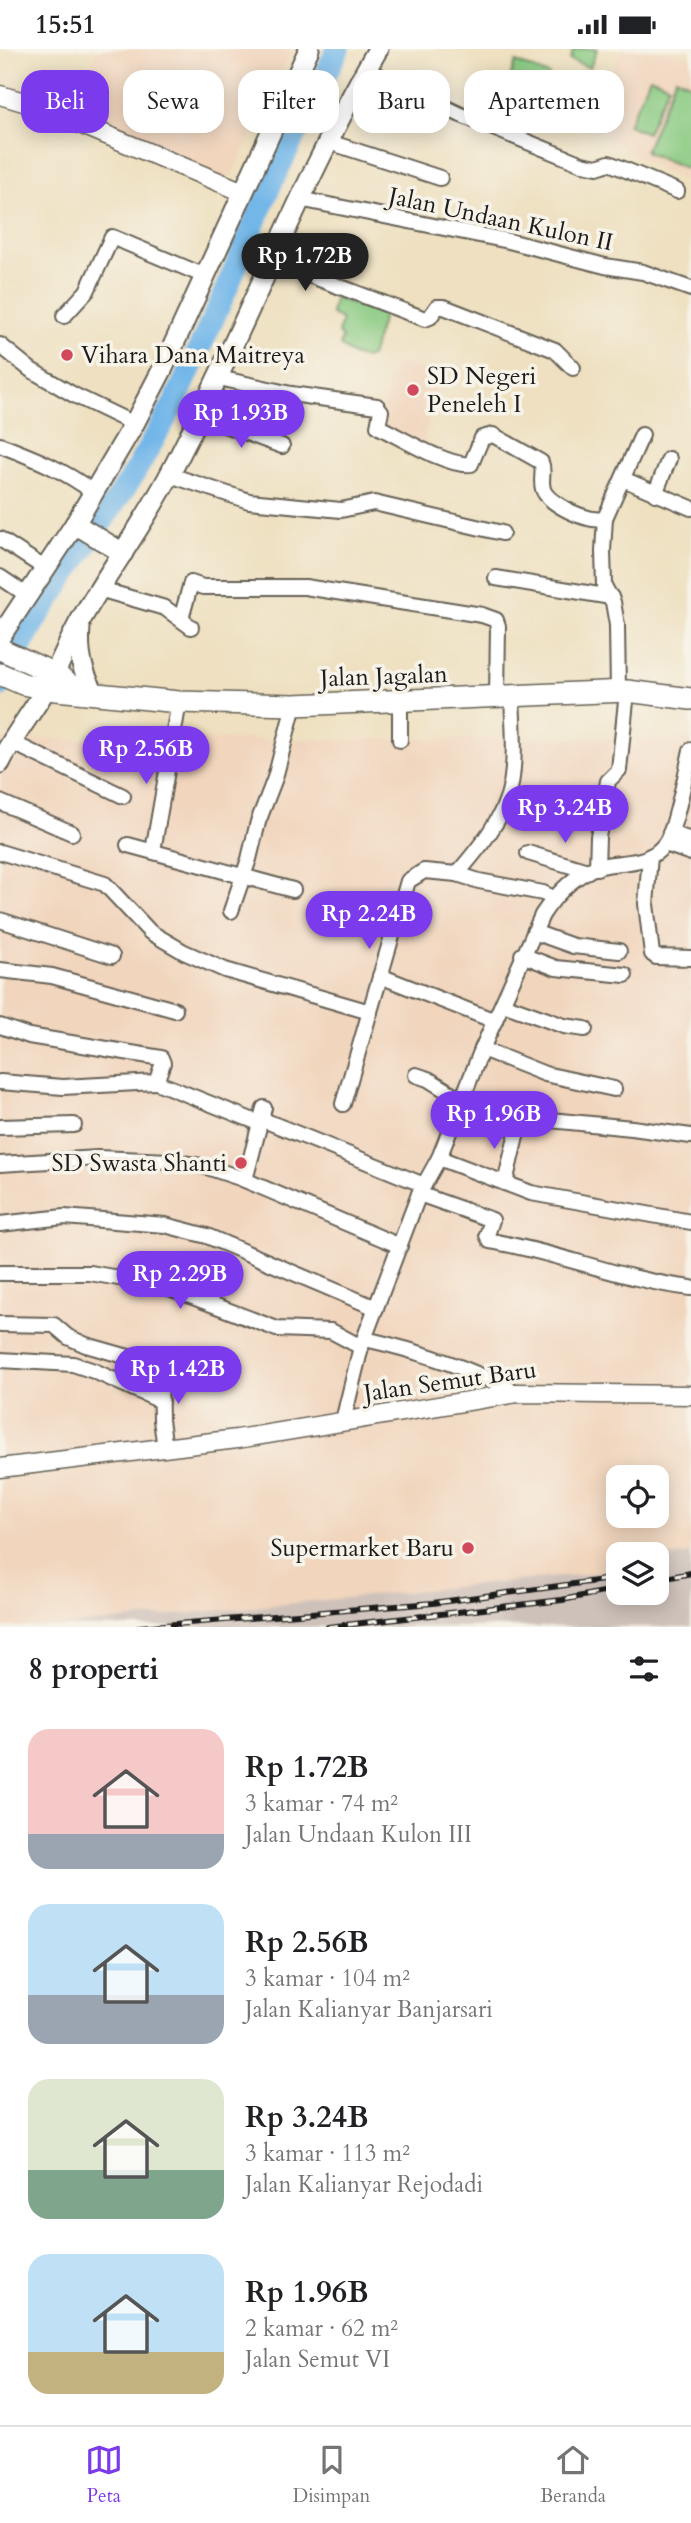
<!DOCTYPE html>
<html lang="id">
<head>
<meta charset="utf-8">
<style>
  :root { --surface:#fff; --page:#f6f6f6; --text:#202124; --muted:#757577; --line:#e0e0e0; --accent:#7c3aed }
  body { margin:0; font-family:Cardo,serif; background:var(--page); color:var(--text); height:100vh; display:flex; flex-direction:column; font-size:26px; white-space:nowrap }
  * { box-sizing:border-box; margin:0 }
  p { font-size:23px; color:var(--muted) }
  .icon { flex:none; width:38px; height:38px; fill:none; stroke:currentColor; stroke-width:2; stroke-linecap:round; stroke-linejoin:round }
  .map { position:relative; height:1578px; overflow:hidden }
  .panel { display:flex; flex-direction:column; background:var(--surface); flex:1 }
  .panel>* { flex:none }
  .guide { position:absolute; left:21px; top:21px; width:649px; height:63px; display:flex; gap:14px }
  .buttons { position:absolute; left:606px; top:1416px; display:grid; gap:14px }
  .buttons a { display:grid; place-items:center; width:63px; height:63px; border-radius:14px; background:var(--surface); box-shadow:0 4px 18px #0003; font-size:35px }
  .price { position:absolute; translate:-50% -60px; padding:0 16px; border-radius:24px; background:var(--accent); color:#fff; font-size:23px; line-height:46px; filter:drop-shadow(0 2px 4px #0008) }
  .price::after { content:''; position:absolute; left:50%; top:42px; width:21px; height:16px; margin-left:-10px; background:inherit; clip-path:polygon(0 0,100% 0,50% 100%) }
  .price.on { background:#222; color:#fff }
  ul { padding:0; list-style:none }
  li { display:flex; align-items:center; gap:21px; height:175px; padding:0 28px }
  li span { display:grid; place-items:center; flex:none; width:196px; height:140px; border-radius:21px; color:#555 }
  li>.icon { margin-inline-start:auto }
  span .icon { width:84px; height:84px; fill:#fffc; stroke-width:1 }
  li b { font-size:30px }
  h2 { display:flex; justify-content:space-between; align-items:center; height:84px; padding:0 28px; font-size:30px }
  .chip { padding:0 24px; border-radius:21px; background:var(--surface); box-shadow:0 4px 18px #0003; font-size:24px; line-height:63px }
  .chip.on { background:var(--accent); color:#fff }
  .status { display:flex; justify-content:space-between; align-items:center; height:49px; padding:0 35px; background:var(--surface); direction:ltr }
  .status svg { height:19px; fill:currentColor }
  .tabs { display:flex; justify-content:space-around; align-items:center; height:98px; border-top:2px solid var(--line); background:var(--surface); font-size:19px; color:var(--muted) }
  .tabs a { display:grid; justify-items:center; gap:4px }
  .tabs .on { color:var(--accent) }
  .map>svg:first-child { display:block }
</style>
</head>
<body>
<div class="status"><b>15:51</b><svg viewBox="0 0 49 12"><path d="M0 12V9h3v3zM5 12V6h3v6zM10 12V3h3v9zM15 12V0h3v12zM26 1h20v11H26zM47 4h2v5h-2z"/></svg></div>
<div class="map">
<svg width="691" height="1578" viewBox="0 0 691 1578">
  <rect width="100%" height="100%" fill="#f7f3e8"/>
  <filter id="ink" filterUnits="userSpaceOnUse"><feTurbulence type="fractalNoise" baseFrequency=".0143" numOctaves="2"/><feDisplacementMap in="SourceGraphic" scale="14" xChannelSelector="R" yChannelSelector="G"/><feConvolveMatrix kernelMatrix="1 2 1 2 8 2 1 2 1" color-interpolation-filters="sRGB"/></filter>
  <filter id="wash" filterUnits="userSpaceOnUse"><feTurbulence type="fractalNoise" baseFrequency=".00686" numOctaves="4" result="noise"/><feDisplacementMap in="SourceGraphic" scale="28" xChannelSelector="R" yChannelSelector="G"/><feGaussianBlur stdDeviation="1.57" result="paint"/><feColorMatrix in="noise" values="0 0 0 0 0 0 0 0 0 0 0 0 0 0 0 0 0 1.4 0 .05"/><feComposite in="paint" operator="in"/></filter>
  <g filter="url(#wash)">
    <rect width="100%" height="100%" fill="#eee0c0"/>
    <g fill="#f1d5bd" fill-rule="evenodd">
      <path d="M96,0h196l-26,59 -37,71 -148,-63z"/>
      <path d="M622,0h33l36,7v126l-21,-8 -78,-43 13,-33 -5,-2z"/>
      <path d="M394,312l48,15 -19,68 -43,-20z"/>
      <path d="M0,690h691v888h-691zM618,1428h38v38h-38zM618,1505h38v39h-38z"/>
    </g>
    <path fill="#cec1ba" d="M691,1505v73h-639l546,-54 20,-5v25h38v-34z"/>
    <g fill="#8bcb83" stroke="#547450" stroke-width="2">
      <path d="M574,0h23l-7,19 -20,-8z"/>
      <path d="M516,13l33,13 -14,38 -34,-12z"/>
      <path d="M650,28l19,8 -22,48 -19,-8z"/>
      <path d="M676,28l15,7v86l-46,-18z"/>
      <path d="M558,40l19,7 -10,27 -20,-7z"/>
      <path d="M335,249l49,16 -13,43c-13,3 -22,-3 -31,-12l2,-8 -4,-4 4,-13 -11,-6z"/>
    </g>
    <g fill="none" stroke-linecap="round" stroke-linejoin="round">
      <path stroke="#73b7e9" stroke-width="23" d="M0,636l34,-63 98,-145 43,-75 47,-103 50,-118 66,-132"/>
    </g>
  </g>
  <g filter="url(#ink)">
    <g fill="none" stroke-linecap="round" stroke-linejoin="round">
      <defs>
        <g id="minor">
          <path d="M366,21l95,45 121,49 15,3 12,-4 68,28"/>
          <path d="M329,93l111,36"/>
          <path d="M299,150l210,42 96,25 38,6 48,17"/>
          <path d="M272,212l153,58 5,-2 7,-10h7l111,43 18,18"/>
          <path d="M64,267l23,-25 25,-54 93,39"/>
          <path d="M0,296l31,25 43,25 60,29"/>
          <path d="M219,329l72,16 86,12 4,5 -3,15 1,1c21,10 71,41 92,37l11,-26 11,-3 48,27c4,9 -1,17 2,27 4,15 49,36 62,29"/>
          <path d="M200,367l82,30"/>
          <path d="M0,396c34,13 64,25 93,47"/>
          <path d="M170,426l79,26 92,9 33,-7 128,30"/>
          <path d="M623,430l68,29"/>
          <path d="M655,445l14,-35"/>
          <path d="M0,490l46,30"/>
          <path d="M0,528l27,18"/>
          <path d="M496,529l115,19"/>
          <path d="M99,540l66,19 26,19"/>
          <path d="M181,570l10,-36 12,4h102l177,28 14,5 2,6 -1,71"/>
          <path d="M618,643l-1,-67 -4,-23 -9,-16 -1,-35 2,-33 37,-83"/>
          <path d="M400,691v-39"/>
          <path d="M11,693l112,54"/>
          <path d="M0,753l72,31"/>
          <path d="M670,784l21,7"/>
          <path d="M665,795l26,9"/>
          <path d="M128,796l165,45"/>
          <path d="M153,802l26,-149"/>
          <path d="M0,803l105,32 45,48 34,20 41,18 145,42"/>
          <path d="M528,804l60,18"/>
          <path d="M650,807l-4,48 6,50 4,3 35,1"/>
          <path d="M597,819l1,-31 10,-56 11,-11 8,-79"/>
          <path d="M457,825c21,-25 48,-56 54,-90 5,-29 2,-59 1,-88"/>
          <path d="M231,862l18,-52 9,-37 17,-44 19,-73"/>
          <path d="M0,871l112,36"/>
          <path d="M534,883l39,14 46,5"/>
          <path d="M522,906l34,13 69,7"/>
          <path d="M0,921l52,6 123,34"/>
          <path d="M380,927l115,45"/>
          <path d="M503,955l61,22 21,3"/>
          <path d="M0,977l29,10 132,22 2,5 -7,19 103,41"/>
          <path d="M482,1000l63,25 69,15"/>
          <path d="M416,1026l12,4 34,21"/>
          <path d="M0,1033l63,5 93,-5"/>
          <path d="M343,1055l65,-223 16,-10 33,3 22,7 64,12 10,5"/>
          <path d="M458,1062l174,17 59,8"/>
          <path d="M261,1070l163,66"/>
          <path d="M0,1078l74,-2"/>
          <path d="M439,1109l92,35 160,29"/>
          <path d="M0,1115l98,-6 72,3 37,6 33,11 160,68"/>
          <path d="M245,1131l19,-72"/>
          <path d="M505,1134l13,-55"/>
          <path d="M419,1145l73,26 -5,15 3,6c68,11 132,39 201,47"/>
          <path d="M0,1175l64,-7 101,8 42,11 169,72"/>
          <path d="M0,1224h90l74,13 113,43 54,2 30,16"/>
          <path d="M0,1275l54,1 14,12 18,8 74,21 49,18"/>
          <path d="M365,1290c54,12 103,28 152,54"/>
          <path d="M0,1311l73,4 21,7 67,30"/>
          <path d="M160,1317l1,54 4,28"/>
          <path d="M343,1372l18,-74 58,-153 20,-36 43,-109 60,-134c11,-17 28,-35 47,-45 24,-12 56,0 76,-26 10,-13 22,-76 26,-94"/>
        </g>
        <g id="tertiary">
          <path d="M0,46l37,11 206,86"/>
          <path d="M0,1419l237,-29 280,-46 174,2"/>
        </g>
        <g id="secondary">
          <path d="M75,475l48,29"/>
          <path d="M80,578c-2,24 1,44 14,65"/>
          <path d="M0,588l75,-113 59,-100 28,-54 147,-321"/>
          <path d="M0,714c13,-27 32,-50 47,-76 14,-23 22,-48 36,-71 28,-48 62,-94 88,-144 73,-139 128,-287 207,-423"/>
        </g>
        <g id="primary">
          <path d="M0,600l55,25 23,17"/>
          <path d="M0,625l23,10 23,5 133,13 115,3 333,-14 64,8"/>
        </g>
      </defs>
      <use href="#minor" stroke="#666155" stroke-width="18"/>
      <use href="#tertiary" stroke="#666155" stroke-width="21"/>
      <use href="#secondary" stroke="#666155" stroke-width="23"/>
      <use href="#primary" stroke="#666155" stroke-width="24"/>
      <use href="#minor" stroke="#fff" stroke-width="14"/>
      <use href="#tertiary" stroke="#fff" stroke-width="18"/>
      <use href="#secondary" stroke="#fff" stroke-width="19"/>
      <use href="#primary" stroke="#fff" stroke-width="21"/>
      <defs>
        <g id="rail">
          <path d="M656,1531l35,-7"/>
          <path d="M140,1578l293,-24 185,-25"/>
          <path d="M328,1578l234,-27 56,-11"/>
        </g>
      </defs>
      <use href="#rail" stroke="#1c1c1c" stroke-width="6"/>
      <use href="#rail" stroke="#f7f3e8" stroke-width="3.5" stroke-dasharray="10" stroke-linecap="butt"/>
    </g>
  </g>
  <g fill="#d1495b" stroke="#f7f3e8" stroke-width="2.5">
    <circle cx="67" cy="306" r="7"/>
    <circle cx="413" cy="341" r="7"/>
    <circle cx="241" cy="1114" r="7"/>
    <circle cx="468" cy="1499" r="7"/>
  </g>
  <g text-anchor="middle" stroke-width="7" stroke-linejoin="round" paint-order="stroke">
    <g font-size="24" fill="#1c1c1c" stroke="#f7f3e8">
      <text transform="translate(501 170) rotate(12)" y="8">Jalan Undaan Kulon II</text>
      <text transform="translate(384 627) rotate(-2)" y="8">Jalan Jagalan</text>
      <text transform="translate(450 1332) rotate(-8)" y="8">Jalan Semut Baru</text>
    </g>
    <g font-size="24" fill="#1c1c1c" stroke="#f7f3e8" text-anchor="start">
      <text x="81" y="314">Vihara Dana Maitreya</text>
      <text x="427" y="335">SD Negeri<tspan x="427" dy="28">Peneleh I</tspan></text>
      <text x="227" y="1122" text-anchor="end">SD Swasta Shanti</text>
      <text x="454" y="1507" text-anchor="end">Supermarket Baru</text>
    </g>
  </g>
</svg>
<div class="buttons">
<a><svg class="icon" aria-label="locate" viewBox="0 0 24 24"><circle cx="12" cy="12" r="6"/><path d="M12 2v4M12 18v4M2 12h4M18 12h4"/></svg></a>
<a><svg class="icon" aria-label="layers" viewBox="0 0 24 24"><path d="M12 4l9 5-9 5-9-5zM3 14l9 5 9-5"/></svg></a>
</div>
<b class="price on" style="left:305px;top:244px">Rp 1.72B</b>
<b class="price" style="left:241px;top:401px">Rp 1.93B</b>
<b class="price" style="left:146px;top:737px">Rp 2.56B</b>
<b class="price" style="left:565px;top:796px">Rp 3.24B</b>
<b class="price" style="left:369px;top:902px">Rp 2.24B</b>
<b class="price" style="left:494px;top:1102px">Rp 1.96B</b>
<b class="price" style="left:180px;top:1262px">Rp 2.29B</b>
<b class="price" style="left:178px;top:1357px">Rp 1.42B</b>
<div class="guide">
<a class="chip on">Beli</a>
<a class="chip">Sewa</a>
<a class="chip">Filter</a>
<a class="chip">Baru</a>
<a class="chip">Apartemen</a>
</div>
</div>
<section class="panel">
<h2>8 properti<svg class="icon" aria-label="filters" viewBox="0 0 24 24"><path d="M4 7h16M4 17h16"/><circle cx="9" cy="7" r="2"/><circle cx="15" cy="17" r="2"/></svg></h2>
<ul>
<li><span style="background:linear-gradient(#f6c9c9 75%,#9aa5b1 0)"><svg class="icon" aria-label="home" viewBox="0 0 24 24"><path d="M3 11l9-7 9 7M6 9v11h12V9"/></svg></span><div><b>Rp 1.72B</b><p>3 kamar · 74 m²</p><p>Jalan Undaan Kulon III</p></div></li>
<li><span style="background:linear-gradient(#bfe0f5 65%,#9aa5b1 0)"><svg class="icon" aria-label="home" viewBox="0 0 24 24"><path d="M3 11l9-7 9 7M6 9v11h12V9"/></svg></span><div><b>Rp 2.56B</b><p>3 kamar · 104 m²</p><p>Jalan Kalianyar Banjarsari</p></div></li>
<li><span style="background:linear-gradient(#dfe7d0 65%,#7fa58c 0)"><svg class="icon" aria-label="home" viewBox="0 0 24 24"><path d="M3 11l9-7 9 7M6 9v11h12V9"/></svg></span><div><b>Rp 3.24B</b><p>3 kamar · 113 m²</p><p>Jalan Kalianyar Rejodadi</p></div></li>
<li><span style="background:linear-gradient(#bfe0f5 70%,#c2b280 0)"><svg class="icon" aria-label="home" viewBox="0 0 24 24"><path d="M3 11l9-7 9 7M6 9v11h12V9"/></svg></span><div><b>Rp 1.96B</b><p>2 kamar · 62 m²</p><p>Jalan Semut VI</p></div></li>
</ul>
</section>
<nav class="tabs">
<a class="on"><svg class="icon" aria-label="map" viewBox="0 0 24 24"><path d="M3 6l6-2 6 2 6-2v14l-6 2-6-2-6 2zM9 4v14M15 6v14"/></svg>Peta</a>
<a><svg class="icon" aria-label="saved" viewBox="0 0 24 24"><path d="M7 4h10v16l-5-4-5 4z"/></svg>Disimpan</a>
<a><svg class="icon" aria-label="home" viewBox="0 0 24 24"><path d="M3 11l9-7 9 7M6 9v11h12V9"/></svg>Beranda</a>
</nav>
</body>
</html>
